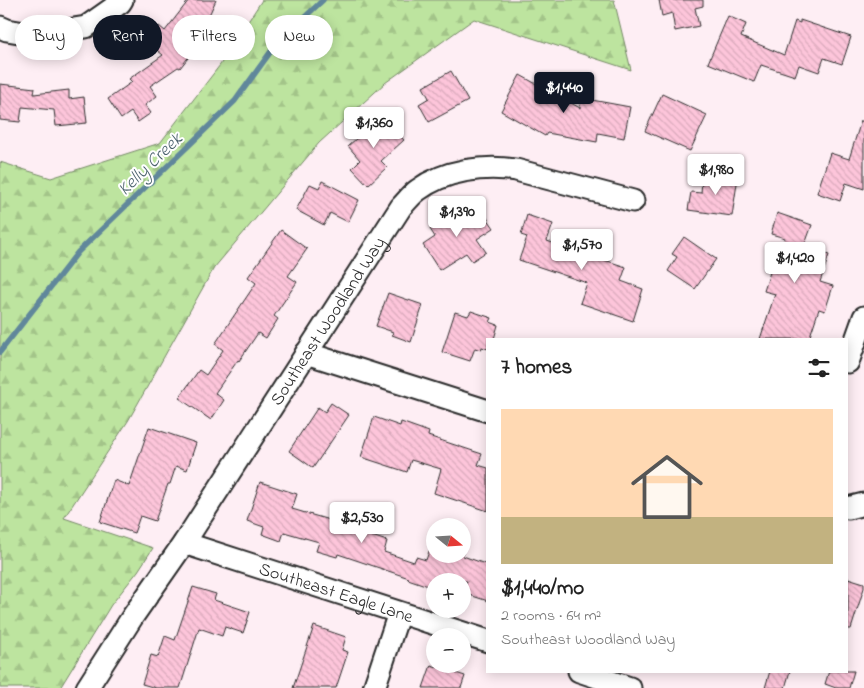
<!DOCTYPE html>
<html lang="en">
<head>
<meta charset="utf-8">
<style>
  :root { --surface:#fff; --page:#f2f2f2; --text:#222; --muted:#767676; --accent:#111827 }
  body { margin:0; font-family:"Indie Flower",sans-serif; background:var(--page); color:var(--text); height:100vh; display:flex; flex-direction:column; font-size:19px; white-space:nowrap }
  * { box-sizing:border-box; margin:0 }
  p { font-size:16px; color:var(--muted) }
  .icon { flex:none; width:28px; height:28px; fill:none; stroke:currentColor; stroke-width:2; stroke-linecap:round; stroke-linejoin:round }
  .map { position:relative; flex:1; overflow:hidden }
  .drawer { position:absolute; left:486px; top:338px; width:362px; height:335px; display:flex; flex-direction:column; background:var(--surface); border-radius:0px; box-shadow:0 2px 12px #0003 }
  .drawer>* { flex:none }
  .top-card { position:absolute; left:15px; top:15px; width:396px; height:45px; display:flex; gap:10px }
  .needle { width:32px; rotate:108deg }
  .controls { position:absolute; left:426px; top:518px; display:grid; gap:10px }
  .controls a { display:grid; place-items:center; width:45px; height:45px; border-radius:50%; background:var(--surface); box-shadow:0 2px 12px #0003; font-size:25px }
  .price { position:absolute; translate:-50% -42px; padding:0 11px; border-radius:5px; background:#fff; color:#222; font-size:16px; line-height:32px; filter:drop-shadow(0 1px 2px #0008) }
  .price::after { content:''; position:absolute; left:50%; top:30px; width:15px; height:11px; margin-left:-8px; background:inherit; clip-path:polygon(0 0,100% 0,50% 100%) }
  .price.active { background:var(--accent); color:#fff }
  ul { padding:0; list-style:none }
  li { display:grid; align-content:center; gap:10px; height:265px; padding:0 15px }
  li span { display:grid; place-items:center; height:155px; border-radius:0px; color:#555 }
  li>.icon { margin-inline-start:auto }
  span .icon { width:90px; height:90px; fill:#fffc; stroke-width:1 }
  li b { font-size:21px }
  h2 { display:flex; justify-content:space-between; align-items:center; height:60px; padding:0 15px; font-size:21px }
  .pill { padding:0 18px; border-radius:22px; background:var(--surface); box-shadow:0 2px 12px #0003; font-size:18px; line-height:45px }
  .pill.active { background:var(--accent); color:#fff }
  .map>svg:first-child { display:block }
</style>
</head>
<body>
<div class="map">
<svg width="864" height="688" viewBox="0 0 864 688">
  <defs>
    <pattern id="forest-firs" width="22" height="20" patternUnits="userSpaceOnUse" patternTransform="scale(1.25)"><rect width="22" height="20" fill="#bde49f"/><path d="M5 1l3.5 6h-7zM16 11l3.5 6h-7z" fill="#a3c489"/></pattern>
    <pattern id="building-back-hatch" width="6" height="6" patternUnits="userSpaceOnUse" patternTransform="scale(1.25)"><rect width="6" height="6" fill="#fdc5da"/><path d="M-1 5l2 2M0 0l6 6M5-1l2 2" fill="none" stroke="#d9a9bb"/></pattern>
  </defs>
  <rect width="100%" height="100%" fill="#feeef4"/>
  <filter id="ink" filterUnits="userSpaceOnUse"><feTurbulence type="fractalNoise" baseFrequency=".02" numOctaves="2"/><feDisplacementMap in="SourceGraphic" scale="10" xChannelSelector="R" yChannelSelector="G"/><feConvolveMatrix kernelMatrix="1 2 1 2 8 2 1 2 1" color-interpolation-filters="sRGB"/></filter>
  <g filter="url(#ink)">
    <path fill="url(#forest-firs)" stroke="#748865" d="M262,0h352l17,70 -157,-51 -89,64 -66,60 -105,125 -86,153 -64,97 89,30 -15,23 -27,34 -51,83h-60v-526l51,16 109,-35 60,-78z"/>
    <g fill="none" stroke-linecap="round" stroke-linejoin="round">
      <path stroke="#61879b" stroke-width="5.5" d="M0,352l78,-100 157,-151 42,-58 46,-43"/>
    </g>
    <g fill="url(#building-back-hatch)" stroke="#2b2b2b">
      <path d="M189,0h27l-12,26 6,4 -30,38 -2,-1 -28,19 7,10 -12,9 6,8 -13,9 -7,-10 -10,7 -13,-20 24,-17 -3,-3 34,-24 -17,-14 13,-15 6,5z"/>
      <path d="M659,0h44v6l-8,2 4,18 -24,5 -3,-18 -10,3z"/>
      <path d="M728,16l18,8 -5,13 43,18 11,-34 5,2v-3l51,17 -9,27 -18,-6 -5,14 -20,-7 -4,11 -34,-11 -7,17 -46,-19z"/>
      <path d="M451,71l17,30 -39,21 -10,-18 10,-6 -6,-11z"/>
      <path d="M520,75l60,33 1,-10 49,9 -6,31 -26,-5 -1,9 -50,-9 -2,3 -44,-25z"/>
      <path d="M0,84l35,4 -1,6 35,-4v9l15,-2 3,26 -31,3 -2,-16 -32,-3 -2,15 -20,-2z"/>
      <path d="M662,94l45,21 -17,36 -45,-20z"/>
      <path d="M382,116l22,24 -23,21 6,6 -19,18 -16,-17 8,-8 -12,-14z"/>
      <path d="M861,121h3v68l-18,-6 -6,18 -23,-8 13,-40 19,6z"/>
      <path d="M712,173l26,4 -6,39 -44,-6 3,-18 10,1 1,-13 8,2z"/>
      <path d="M322,181l37,19 -11,22 -18,-9 -6,12 -28,-15 14,-26 9,4z"/>
      <path d="M464,206l13,14 8,-5 9,13 -17,11 9,13 -14,9 -6,-8 -27,17 -16,-25 12,-8 -5,-8z"/>
      <path d="M777,213l35,12 -8,22 25,8 -9,27 13,4 -8,25 -6,-2 -10,30h-49l15,-45 -11,-3 8,-25 4,1 9,-29 -14,-4z"/>
      <path d="M527,215l26,9 -6,17 79,26 -5,14 22,8 -10,32 -53,-18 7,-20 -68,-23 8,-23 -6,-2z"/>
      <path d="M281,230l26,19 -19,27 9,6 -23,34 4,3 -12,19 -8,-5 -19,28 -1,-1 -23,33 9,7 -13,20 -32,-22 20,-28 7,5 17,-25 -8,-6 41,-61 -8,-6z"/>
      <path d="M684,237l32,22 -21,30 -27,-18 9,-14 -5,-3z"/>
      <path d="M388,293l35,12 -12,37 -19,-7 1,-3 -17,-6z"/>
      <path d="M471,311l21,7 -2,4 8,3 -4,14h-6v10l-6,-2 -1,3 -6,-2 -5,13 -28,-9 13,-40 13,4z"/>
      <path d="M331,403l18,12 -36,53 -24,-17 29,-44 7,5z"/>
      <path d="M374,417l26,9 1,-4 28,10 -1,4 54,18 -4,11 10,3v43l-54,-18 7,-24 -30,-9 -4,12 -46,-15z"/>
      <path d="M149,427l47,16 -9,27 -11,-4 -6,18h-2l-13,37 -15,-5 -6,17 -34,-11 14,-42 15,6z"/>
      <path d="M260,482l37,12 -5,15 44,13 -1,2 52,17 -3,11 30,10 2,-5 10,3 6,-17 3,1v10h27v-1h2l-1,3 25,9v36l-25,-8 4,-12h-32l-1,7 -26,-9 1,-1 -71,-24 -1,3 -21,-6 3,-9 -35,-10 -3,9 -19,-7 2,-7 -17,-6z"/>
      <path d="M848,578l16,5v5l-13,41h-3z"/>
      <path d="M193,587l23,7 -2,6 36,12 -7,21 -18,-6 -3,9 -23,-8 -19,60h-24l-14,-4 9,-29 7,2 7,-21 10,4z"/>
      <path d="M314,626l32,11 -4,13 6,2 -12,36h-43z"/>
      <path d="M431,665l34,11 -4,12h-38z"/>
      <path d="M770,671h20l-5,17h-20z"/>
      <path d="M829,671h25l-5,17h-13l-11,-4z"/>
    </g>
    <g fill="none" stroke-linecap="round" stroke-linejoin="round">
      <defs>
        <g id="street">
          <path d="M0,27l7,3 29,5 50,-8 34,-24 2,-3"/>
          <path d="M306,353l182,58"/>
          <path d="M848,362l16,-45"/>
          <path d="M848,508l16,-4"/>
          <path id="s1" d="M184,543l304,98"/>
          <path d="M579,671l51,17"/>
          <path id="s2" d="M87,688l46,-72 51,-73 217,-336c6,-6 11,-13 17,-17 27,-20 66,-25 98,-20l117,31"/>
          <path d="M374,688l25,-75"/>
        </g>
      </defs>
      <use href="#street" stroke="#2b2b2b" stroke-width="25"/>
      <use href="#street" stroke="#fff" stroke-width="21"/>
    </g>
  </g>
  <g text-anchor="middle" stroke-width="4" stroke-linejoin="round" paint-order="stroke">
    <g font-size="18" fill="#2b2b2b" stroke="#fff">
      <text dy="6" stroke="none"><textPath href="#s2" startOffset="439">Southeast Woodland Way</textPath></text>
      <text dy="6" stroke="none"><textPath href="#s1" startOffset="160">Southeast Eagle Lane</textPath></text>
    </g>
    <g font-size="19" font-style="italic" fill="#4a616c" stroke="#fff">
      <text transform="translate(149 163) rotate(-44)" y="7">Kelly Creek</text>
    </g>
  </g>
</svg>
<div class="controls">
<a><svg class="needle" viewBox="-14 -14 28 28"><path d="M0-13l5 13h-10z" fill="#e53935"/><path d="M0 13l5-13h-10z" fill="#767676"/></svg></a>
<a>+</a>
<a>−</a>
</div>
<b class="price active" style="left:564px;top:114px">$1,440</b>
<b class="price" style="left:374px;top:149px">$1,360</b>
<b class="price" style="left:716px;top:196px">$1,980</b>
<b class="price" style="left:457px;top:238px">$1,390</b>
<b class="price" style="left:582px;top:271px">$1,570</b>
<b class="price" style="left:795px;top:284px">$1,420</b>
<b class="price" style="left:362px;top:544px">$2,530</b>
<div class="top-card">
<a class="pill">Buy</a>
<a class="pill active">Rent</a>
<a class="pill">Filters</a>
<a class="pill">New</a>
</div>
<section class="drawer">
<h2>7 homes<svg class="icon" aria-label="filters" viewBox="0 0 24 24"><path d="M4 7h16M4 17h16"/><circle cx="9" cy="7" r="2"/><circle cx="15" cy="17" r="2"/></svg></h2>
<ul>
<li><span style="background:linear-gradient(#ffd9b3 70%,#c2b280 0)"><svg class="icon" aria-label="home" viewBox="0 0 24 24"><path d="M3 11l9-7 9 7M6 9v11h12V9"/></svg></span><div><b>$1,440/mo</b><p>2 rooms · 64 m²</p><p>Southeast Woodland Way</p></div></li>
</ul>
</section>
</div>
</body>
</html>
